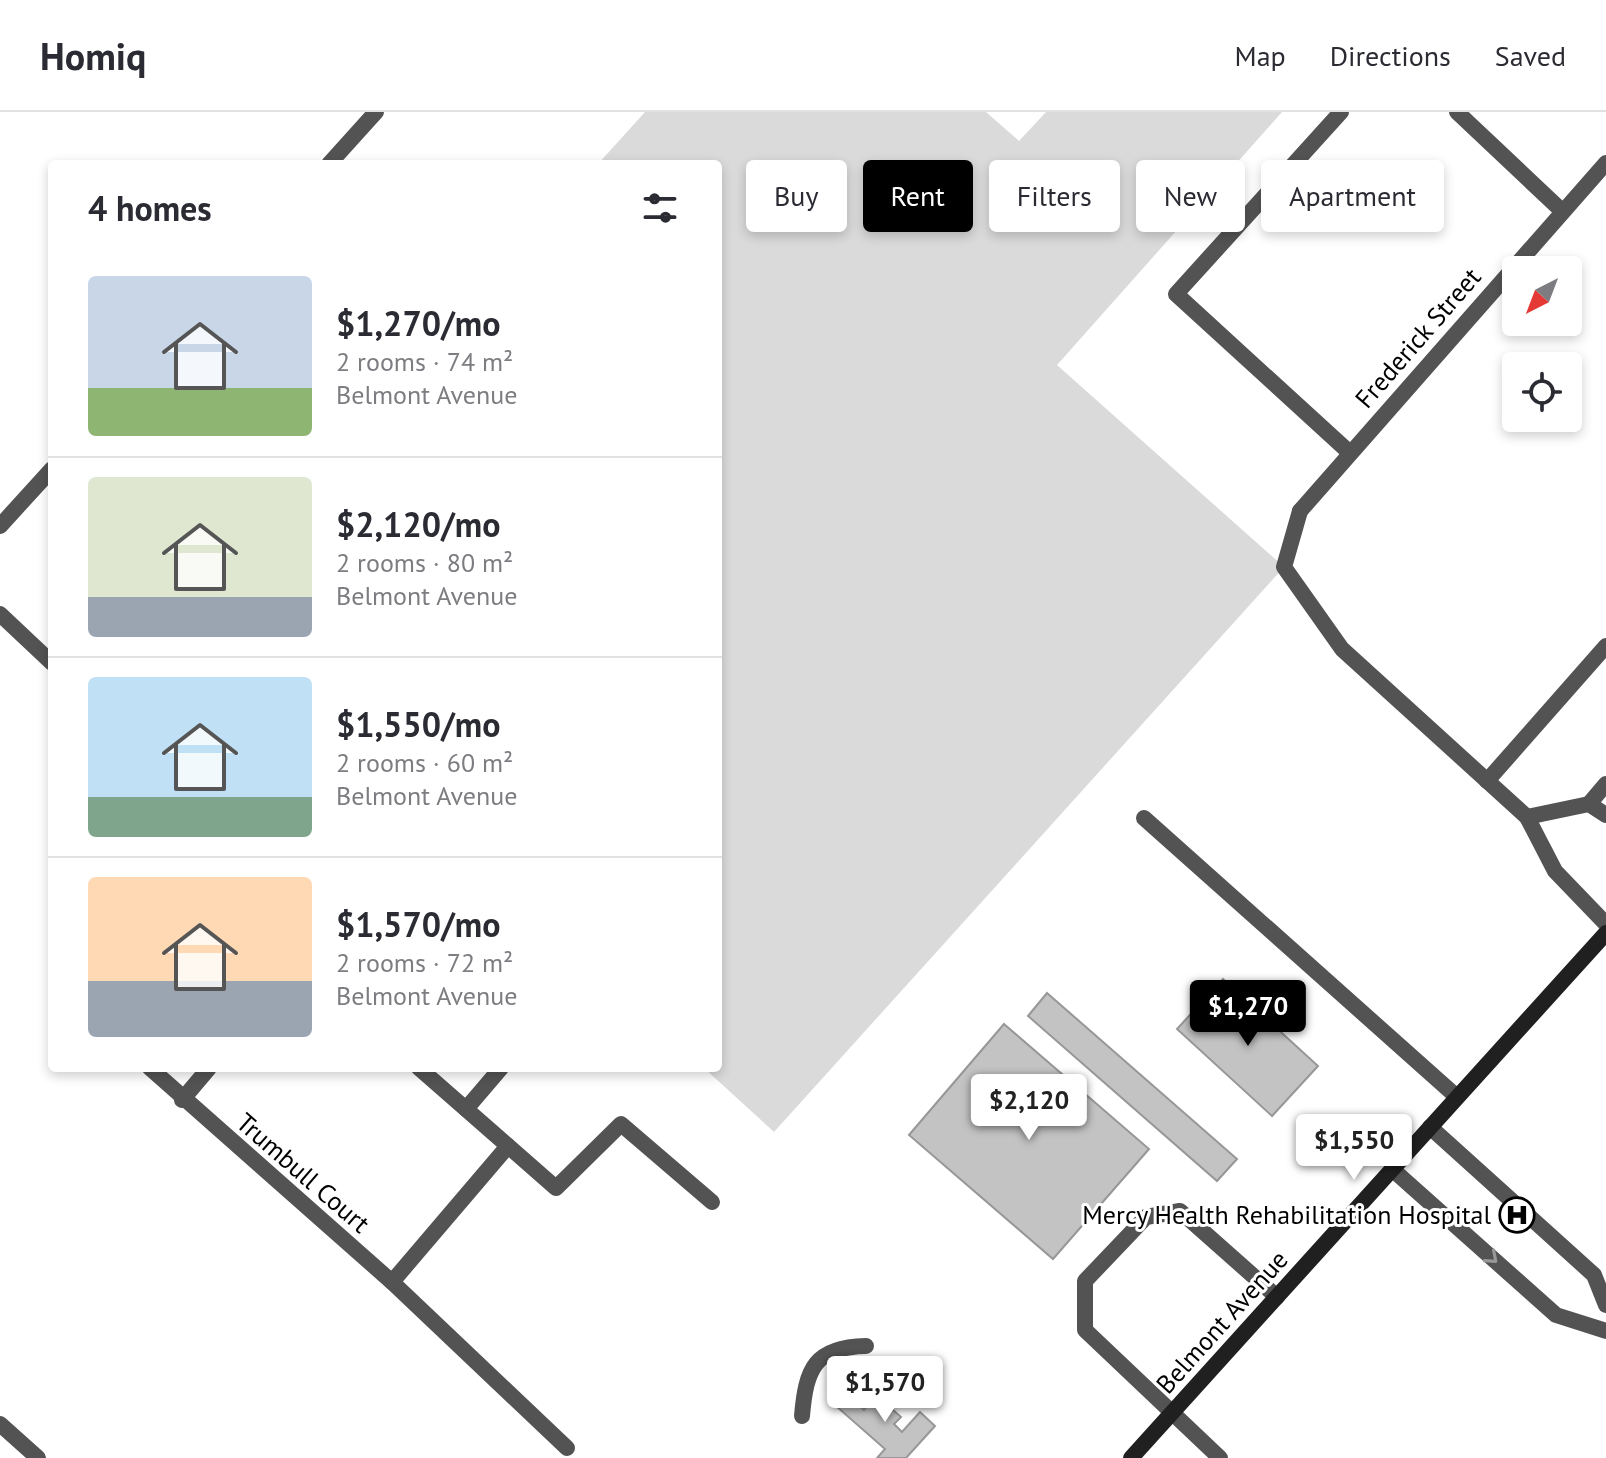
<!DOCTYPE html>
<html lang="en">
<head>
<meta charset="utf-8">
<style>
  :root { --surface:#fff; --page:#f7f7f7; --text:#2b2b33; --muted:#7c7c81; --line:#e1e1e2; --accent:#000 }
  body { margin:0; font-family:"PT Sans",sans-serif; background:var(--page); color:var(--text); height:100vh; display:flex; flex-direction:column; font-size:30px; white-space:nowrap }
  * { box-sizing:border-box; margin:0 }
  p { font-size:26px; color:var(--muted) }
  .icon { flex:none; width:44px; height:44px; fill:none; stroke:currentColor; stroke-width:2; stroke-linecap:round; stroke-linejoin:round }
  .map { position:relative; flex:1; overflow:hidden }
  .sheet { position:absolute; left:48px; top:48px; width:674px; height:912px; display:flex; flex-direction:column; background:var(--surface); border-radius:8px; box-shadow:0 4px 12px #0003 }
  .sheet>* { flex:none }
  .hud { position:absolute; left:746px; top:48px; width:740px; height:72px; display:flex; gap:16px }
  .needle { width:52px; rotate:222deg }
  .tools { position:absolute; left:1502px; top:144px; display:grid; gap:16px }
  .tools a { display:grid; place-items:center; width:80px; height:80px; border-radius:8px; background:var(--surface); box-shadow:0 4px 12px #0003; font-size:40px }
  .price { position:absolute; translate:-50% -68px; padding:0 18px; border-radius:8px; background:#fff; color:#222; font-size:26px; line-height:52px; filter:drop-shadow(0 2px 4px #0008) }
  .price::after { content:''; position:absolute; left:50%; top:48px; width:24px; height:18px; margin-left:-12px; background:inherit; clip-path:polygon(0 0,100% 0,50% 100%) }
  .price.selected { background:var(--accent); color:#fff }
  ul { padding:0; list-style:none }
  li { display:flex; align-items:center; gap:24px; height:200px; padding:0 40px }
  li+li { border-top:2px solid var(--line) }
  li span { display:grid; place-items:center; flex:none; width:224px; height:160px; border-radius:8px; color:#555 }
  li>.icon { margin-inline-start:auto }
  span .icon { width:96px; height:96px; fill:#fffc; stroke-width:1 }
  li b { font-size:34px }
  h2 { display:flex; justify-content:space-between; align-items:center; height:96px; padding:0 40px; font-size:34px }
  .chip { padding:0 28px; border-radius:8px; background:var(--surface); box-shadow:0 4px 12px #0003; font-size:28px; line-height:72px }
  .chip.selected { background:var(--accent); color:#fff }
  header { display:flex; align-items:center; gap:48px; box-sizing:border-box; height:112px; padding:0 40px; background:var(--surface); border-bottom:2px solid var(--line) }
  header strong { font-size:38px }
  nav { display:flex; gap:44px; margin-inline-start:auto; font-size:28px }
  .map>svg:first-child { display:block }
</style>
</head>
<body>
<header>
<strong>Homiq</strong>
<nav><a>Map</a><a>Directions</a><a>Saved</a></nav>
</header>
<div class="map">
<svg width="1606" height="1346" viewBox="0 0 1606 1346">
  <rect width="100%" height="100%" fill="#fff"/>
  <path fill="#dadada" d="M645,0h341l33,29 27,-29h236l-225,253 227,202 -510,565 -70,-64h14v-904h-120z"/>
  <g fill="#c3c3c3" stroke="#979797" stroke-width="2">
    <path d="M1223,867l95,87 -46,50 -95,-87z"/>
    <path d="M1047,881l190,166 -20,22 -189,-165z"/>
    <path d="M1004,912l145,125 -96,110 -144,-124z"/>
    <path d="M855,1265l46,40 -7,7 8,8 18,-20 15,14 -29,32h-29l8,-9 -49,-43 11,-12 17,16 6,-8 -21,-20z"/>
  </g>
  <g fill="none" stroke-linecap="round" stroke-linejoin="round">
    <g stroke="#535353" stroke-width="16">
      <path d="M1341,0l-165,182 174,159"/>
      <path d="M1457,0l105,99"/>
      <path d="M1300,399l-16,56 58,82 185,168 28,54 51,53"/>
      <path d="M0,502l52,49"/>
      <path d="M1487,669l119,-135"/>
      <path d="M1589,692l17,-20"/>
      <path d="M1527,705l62,-13 17,11"/>
      <path d="M1144,706l313,279"/>
      <path d="M150,956l242,214 175,166"/>
      <path d="M419,956l137,120 65,-64 91,78"/>
      <path d="M182,988l27,-32"/>
      <path d="M466,997l35,-41"/>
      <path d="M1430,1015l164,148 12,30"/>
      <path d="M1392,1057l164,146 50,16"/>
      <path d="M392,1170l116,-136"/>
      <path d="M802,1304c4,-48 13,-69 64,-70"/>
      <path d="M1220,1346l-135,-128v-49l61,-64 34,-6 97,86"/>
    </g>
    <g stroke="#535353" stroke-width="16">
      <path d="M329,52l47,-52"/>
      <path d="M1300,399l306,-348"/>
      <path d="M0,414l52,-57"/>
      <path d="M0,1312l38,34"/>
    </g>
    <path stroke="#202020" stroke-width="16" d="M1131,1346l475,-525"/>
  </g>
  <defs><path id="oneway-chevron" d="M-2-3.5L2.5 0L-2 3.5" fill="none" stroke-width="1.6" stroke-linecap="round" stroke-linejoin="round" transform="scale(2)"/></defs>
  <use stroke="#989898" href="#oneway-chevron" transform="translate(1492 1146) rotate(41)"/>
  <defs>
    <symbol id="hospital-ring" viewBox="-11 -11 22 22"><circle r="9.5" fill="#fff" stroke="#000" stroke-width="1.5"/><path d="M-5-5h3v3.5h4V-5h3V5h-3V1.5h-4V5h-3Z" fill="#000"/></symbol>
  </defs>
  <g fill-rule="evenodd">
    <use href="#hospital-ring" x="1497" y="1083" width="40" height="40"/>
  </g>
  <g text-anchor="middle" stroke-width="6" stroke-linejoin="round" paint-order="stroke">
    <g font-size="26" fill="#000" stroke="#fff">
      <text transform="translate(1418 226) rotate(-49)" y="9">Frederick Street</text>
      <text transform="translate(303 1061) rotate(41)" y="9">Trumbull Court</text>
      <text transform="translate(1222 1210) rotate(-48)" y="9">Belmont Avenue</text>
    </g>
    <g font-size="26" fill="#000" stroke="#fff" text-anchor="end">
      <text x="1491" y="1112">Mercy Health Rehabilitation Hospital</text>
    </g>
  </g>
</svg>
<div class="tools">
<a><svg class="needle" viewBox="-14 -14 28 28"><path d="M0-13l5 13h-10z" fill="#e53935"/><path d="M0 13l5-13h-10z" fill="#7c7c81"/></svg></a>
<a><svg class="icon" aria-label="locate" viewBox="0 0 24 24"><circle cx="12" cy="12" r="6"/><path d="M12 2v4M12 18v4M2 12h4M18 12h4"/></svg></a>
</div>
<b class="price selected" style="left:1248px;top:936px">$1,270</b>
<b class="price" style="left:1029px;top:1030px">$2,120</b>
<b class="price" style="left:1354px;top:1070px">$1,550</b>
<b class="price" style="left:885px;top:1312px">$1,570</b>
<div class="hud">
<a class="chip">Buy</a>
<a class="chip selected">Rent</a>
<a class="chip">Filters</a>
<a class="chip">New</a>
<a class="chip">Apartment</a>
</div>
<section class="sheet">
<h2>4 homes<svg class="icon" aria-label="filters" viewBox="0 0 24 24"><path d="M4 7h16M4 17h16"/><circle cx="9" cy="7" r="2"/><circle cx="15" cy="17" r="2"/></svg></h2>
<ul>
<li><span style="background:linear-gradient(#c9d6e8 70%,#8fb573 0)"><svg class="icon" aria-label="home" viewBox="0 0 24 24"><path d="M3 11l9-7 9 7M6 9v11h12V9"/></svg></span><div><b>$1,270/mo</b><p>2 rooms · 74 m²</p><p>Belmont Avenue</p></div></li>
<li><span style="background:linear-gradient(#dfe7d0 75%,#9aa5b1 0)"><svg class="icon" aria-label="home" viewBox="0 0 24 24"><path d="M3 11l9-7 9 7M6 9v11h12V9"/></svg></span><div><b>$2,120/mo</b><p>2 rooms · 80 m²</p><p>Belmont Avenue</p></div></li>
<li><span style="background:linear-gradient(#bfe0f5 75%,#7fa58c 0)"><svg class="icon" aria-label="home" viewBox="0 0 24 24"><path d="M3 11l9-7 9 7M6 9v11h12V9"/></svg></span><div><b>$1,550/mo</b><p>2 rooms · 60 m²</p><p>Belmont Avenue</p></div></li>
<li><span style="background:linear-gradient(#ffd9b3 65%,#9aa5b1 0)"><svg class="icon" aria-label="home" viewBox="0 0 24 24"><path d="M3 11l9-7 9 7M6 9v11h12V9"/></svg></span><div><b>$1,570/mo</b><p>2 rooms · 72 m²</p><p>Belmont Avenue</p></div></li>
</ul>
</section>
</div>
</body>
</html>
